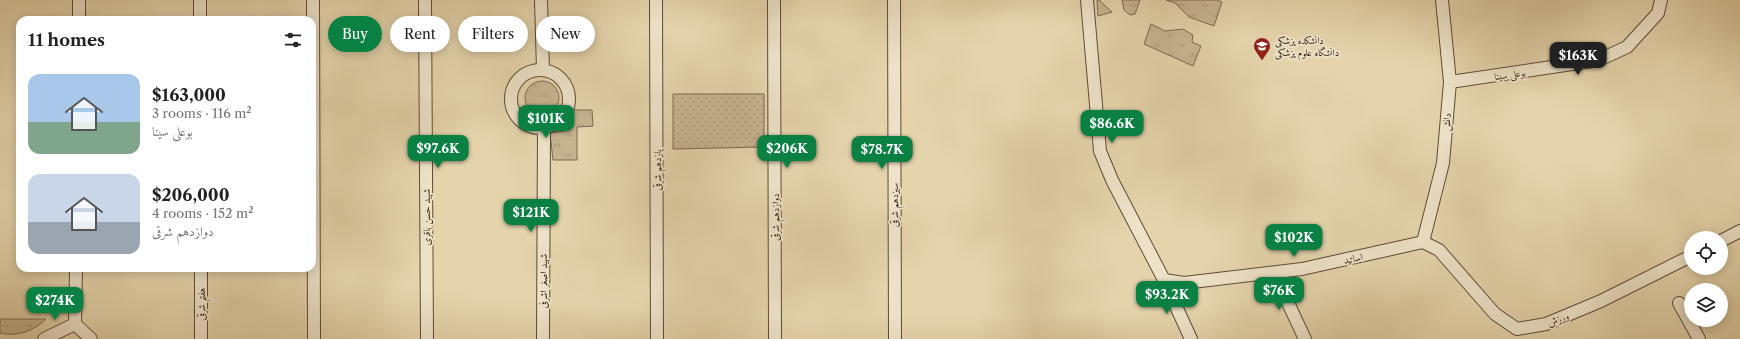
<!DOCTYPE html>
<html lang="en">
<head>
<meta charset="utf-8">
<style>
  :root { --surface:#fff; --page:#f6f6f6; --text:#202124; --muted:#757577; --accent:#0b8043 }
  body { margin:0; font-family:"Libre Caslon Text",Amiri,serif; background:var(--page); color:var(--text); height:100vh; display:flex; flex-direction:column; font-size:15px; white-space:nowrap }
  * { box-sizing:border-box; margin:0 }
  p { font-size:13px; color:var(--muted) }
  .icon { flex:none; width:22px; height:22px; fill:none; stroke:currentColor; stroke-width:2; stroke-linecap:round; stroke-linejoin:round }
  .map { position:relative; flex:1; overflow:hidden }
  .sheet { position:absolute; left:16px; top:16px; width:300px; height:256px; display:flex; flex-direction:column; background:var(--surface); border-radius:12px; box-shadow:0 2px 10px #0003 }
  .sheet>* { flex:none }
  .top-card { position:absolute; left:328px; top:16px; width:380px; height:36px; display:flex; gap:8px }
  .fabs { position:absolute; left:1684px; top:231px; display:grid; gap:8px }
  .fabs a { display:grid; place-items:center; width:44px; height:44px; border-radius:50%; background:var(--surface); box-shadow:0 2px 10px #0003; font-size:20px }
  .price { position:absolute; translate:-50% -34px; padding:0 9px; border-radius:8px; background:var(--accent); color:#fff; font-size:13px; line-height:26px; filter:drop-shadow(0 1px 2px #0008) }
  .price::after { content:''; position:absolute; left:50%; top:24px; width:12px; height:9px; margin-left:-6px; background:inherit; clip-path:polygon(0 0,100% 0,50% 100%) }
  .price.on { background:#222; color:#fff }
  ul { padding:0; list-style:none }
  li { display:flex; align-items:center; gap:12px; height:100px; padding:0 12px }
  li span { display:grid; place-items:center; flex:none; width:112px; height:80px; border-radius:12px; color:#555 }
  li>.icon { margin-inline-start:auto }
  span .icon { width:48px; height:48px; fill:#fffc; stroke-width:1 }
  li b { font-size:17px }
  h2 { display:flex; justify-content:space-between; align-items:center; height:48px; padding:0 12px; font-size:17px }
  .chip { padding:0 14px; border-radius:18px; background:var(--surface); box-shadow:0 2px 10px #0003; font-size:14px; line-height:36px }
  .chip.on { background:var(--accent); color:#fff }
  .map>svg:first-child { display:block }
</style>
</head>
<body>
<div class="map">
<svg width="1740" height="339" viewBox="0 0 1740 339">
  <defs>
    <pattern id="grass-tufts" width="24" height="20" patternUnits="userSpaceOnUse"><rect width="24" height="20" fill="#c6b490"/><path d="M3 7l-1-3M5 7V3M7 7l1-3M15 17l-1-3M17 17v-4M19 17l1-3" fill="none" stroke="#ab9a7b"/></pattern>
    <pattern id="park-dots" width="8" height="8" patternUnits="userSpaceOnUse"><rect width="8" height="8" fill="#c6b490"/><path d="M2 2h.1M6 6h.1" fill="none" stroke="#ab9a7b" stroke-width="1.8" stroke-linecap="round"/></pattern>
  </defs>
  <rect width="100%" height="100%" fill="#e4d3ab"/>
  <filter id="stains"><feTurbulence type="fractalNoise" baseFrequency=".005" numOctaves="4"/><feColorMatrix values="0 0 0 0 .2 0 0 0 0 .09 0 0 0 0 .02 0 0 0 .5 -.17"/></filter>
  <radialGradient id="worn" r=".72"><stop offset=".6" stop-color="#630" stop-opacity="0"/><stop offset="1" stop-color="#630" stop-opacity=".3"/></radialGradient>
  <g fill="url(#grass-tufts)" stroke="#7c6950">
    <path d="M1097,0h2l13,12 -14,4z"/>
    <path d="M1122,0h18l-5,14 -5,1 -6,-5z"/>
    <path d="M1166,0h51l5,2 -8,24 -25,-9 -14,-14z"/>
    <path d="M1151,24l14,7 18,-2 10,6 -1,7 9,4 -8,20 -49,-22z"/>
    <circle cx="542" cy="98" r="17"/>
    <path d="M571,110h21l1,16 -16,1v33h-24l-3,-27 19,-3z"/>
    <path d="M0,319h46c-13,12 -28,18 -46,14z"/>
  </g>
  <path fill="url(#park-dots)" stroke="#7c6950" d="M673,94h91v53l-91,2z"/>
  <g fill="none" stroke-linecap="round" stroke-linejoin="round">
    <defs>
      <g id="minor">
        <path d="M200,0v20"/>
        <path d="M313,0l1,339"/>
        <path d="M425,0l2,339"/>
        <path d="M541,0l2,70"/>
        <path d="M656,0l1,339"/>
        <path d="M774,0l1,339"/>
        <path d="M894,0l1,339"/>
        <path d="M1087,0l13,151 12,29 52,100 27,59"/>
        <path d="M79,20v-20"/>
        <circle cx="540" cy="99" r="29"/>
        <path d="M1450,82l149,-22 28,-13 31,-34 3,-13"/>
        <path d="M1721,241l19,-10"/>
        <path d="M1423,242l16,8 56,64 22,15 29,-5 55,-23 90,-45"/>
        <path d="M1423,242l20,-79 7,-81 -8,-82"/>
        <path d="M201,268v71"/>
        <path d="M1274,273l31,66"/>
        <path d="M1164,280l20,3 118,-14 121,-27"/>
        <path d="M1679,303l20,36"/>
        <path d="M75,324l1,-56"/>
        <path d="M75,324l16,15"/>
        <path d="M44,339l31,-15"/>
        <path d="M543,339l1,-212"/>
      </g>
    </defs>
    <use href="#minor" stroke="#5e4b36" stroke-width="14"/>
    <use href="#minor" stroke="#ede2c8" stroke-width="12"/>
  </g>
  <defs>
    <symbol id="university-pin" viewBox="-11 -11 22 30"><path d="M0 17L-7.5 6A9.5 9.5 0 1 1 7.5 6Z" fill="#8f2418" stroke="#ede2c8"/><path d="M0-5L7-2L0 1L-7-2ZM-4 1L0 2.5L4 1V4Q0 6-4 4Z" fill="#fff"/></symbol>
  </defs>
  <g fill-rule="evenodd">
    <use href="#university-pin" x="1252" y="36" width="20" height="27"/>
  </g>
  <g text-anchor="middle" stroke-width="3.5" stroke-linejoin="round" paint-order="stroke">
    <g font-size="10" fill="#311e0f" stroke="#ede2c8" text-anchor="start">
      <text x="1275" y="44">دانشکده پزشکی<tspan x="1275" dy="12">دانشگاه علوم پزشکی</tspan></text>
    </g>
    <g font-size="10" fill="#311e0f" stroke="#ede2c8">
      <text transform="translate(1510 74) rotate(-8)" y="4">بوعلی سینا</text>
      <text transform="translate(1446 122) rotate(-85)" y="4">دانش</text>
      <text transform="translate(657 170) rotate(-90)" y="4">یازدهم شرقی</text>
      <text transform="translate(894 205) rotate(-90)" y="4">سیزدهم شرقی</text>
      <text transform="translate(426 217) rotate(-90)" y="4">شهید حسن باقری</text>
      <text transform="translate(775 217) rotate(-90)" y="4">دوازدهم شرقی</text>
      <text transform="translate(1353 258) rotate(-12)" y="4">اساتید</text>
      <text transform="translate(543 281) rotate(-90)" y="4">شهید اصغر اشرفی</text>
      <text transform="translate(201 304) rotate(-90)" y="4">هفتم شرقی</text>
      <text transform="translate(1558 319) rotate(-22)" y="4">ورزش</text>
    </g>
  </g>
  <rect width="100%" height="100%" filter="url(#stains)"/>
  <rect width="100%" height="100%" fill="url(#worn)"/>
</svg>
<div class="fabs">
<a><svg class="icon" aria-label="locate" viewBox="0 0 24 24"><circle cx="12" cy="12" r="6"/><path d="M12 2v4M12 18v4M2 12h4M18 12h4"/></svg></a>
<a><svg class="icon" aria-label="layers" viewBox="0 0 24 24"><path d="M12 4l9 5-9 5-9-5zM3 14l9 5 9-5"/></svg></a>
</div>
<b class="price on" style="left:1578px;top:76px">$163K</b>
<b class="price" style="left:546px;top:139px">$101K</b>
<b class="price" style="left:1112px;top:144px">$86.6K</b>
<b class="price" style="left:438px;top:169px">$97.6K</b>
<b class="price" style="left:787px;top:169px">$206K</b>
<b class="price" style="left:882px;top:170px">$78.7K</b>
<b class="price" style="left:531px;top:233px">$121K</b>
<b class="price" style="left:1294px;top:258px">$102K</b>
<b class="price" style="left:1279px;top:311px">$76K</b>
<b class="price" style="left:1167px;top:315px">$93.2K</b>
<b class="price" style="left:55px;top:321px">$274K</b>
<div class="top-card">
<a class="chip on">Buy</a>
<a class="chip">Rent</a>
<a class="chip">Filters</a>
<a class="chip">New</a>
</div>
<section class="sheet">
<h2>11 homes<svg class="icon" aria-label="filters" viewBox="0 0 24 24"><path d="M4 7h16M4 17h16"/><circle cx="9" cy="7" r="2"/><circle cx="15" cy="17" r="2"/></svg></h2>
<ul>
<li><span style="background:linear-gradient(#a9c7e8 60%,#7fa58c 0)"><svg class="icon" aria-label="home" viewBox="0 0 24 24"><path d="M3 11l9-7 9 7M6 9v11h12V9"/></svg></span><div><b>$163,000</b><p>3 rooms · 116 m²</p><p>بوعلی سینا</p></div></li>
<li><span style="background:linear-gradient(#c9d6e8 60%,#9aa5b1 0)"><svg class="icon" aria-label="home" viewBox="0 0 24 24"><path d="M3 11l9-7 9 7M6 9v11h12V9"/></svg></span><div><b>$206,000</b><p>4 rooms · 152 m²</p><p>دوازدهم شرقی</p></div></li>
</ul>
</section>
</div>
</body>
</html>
